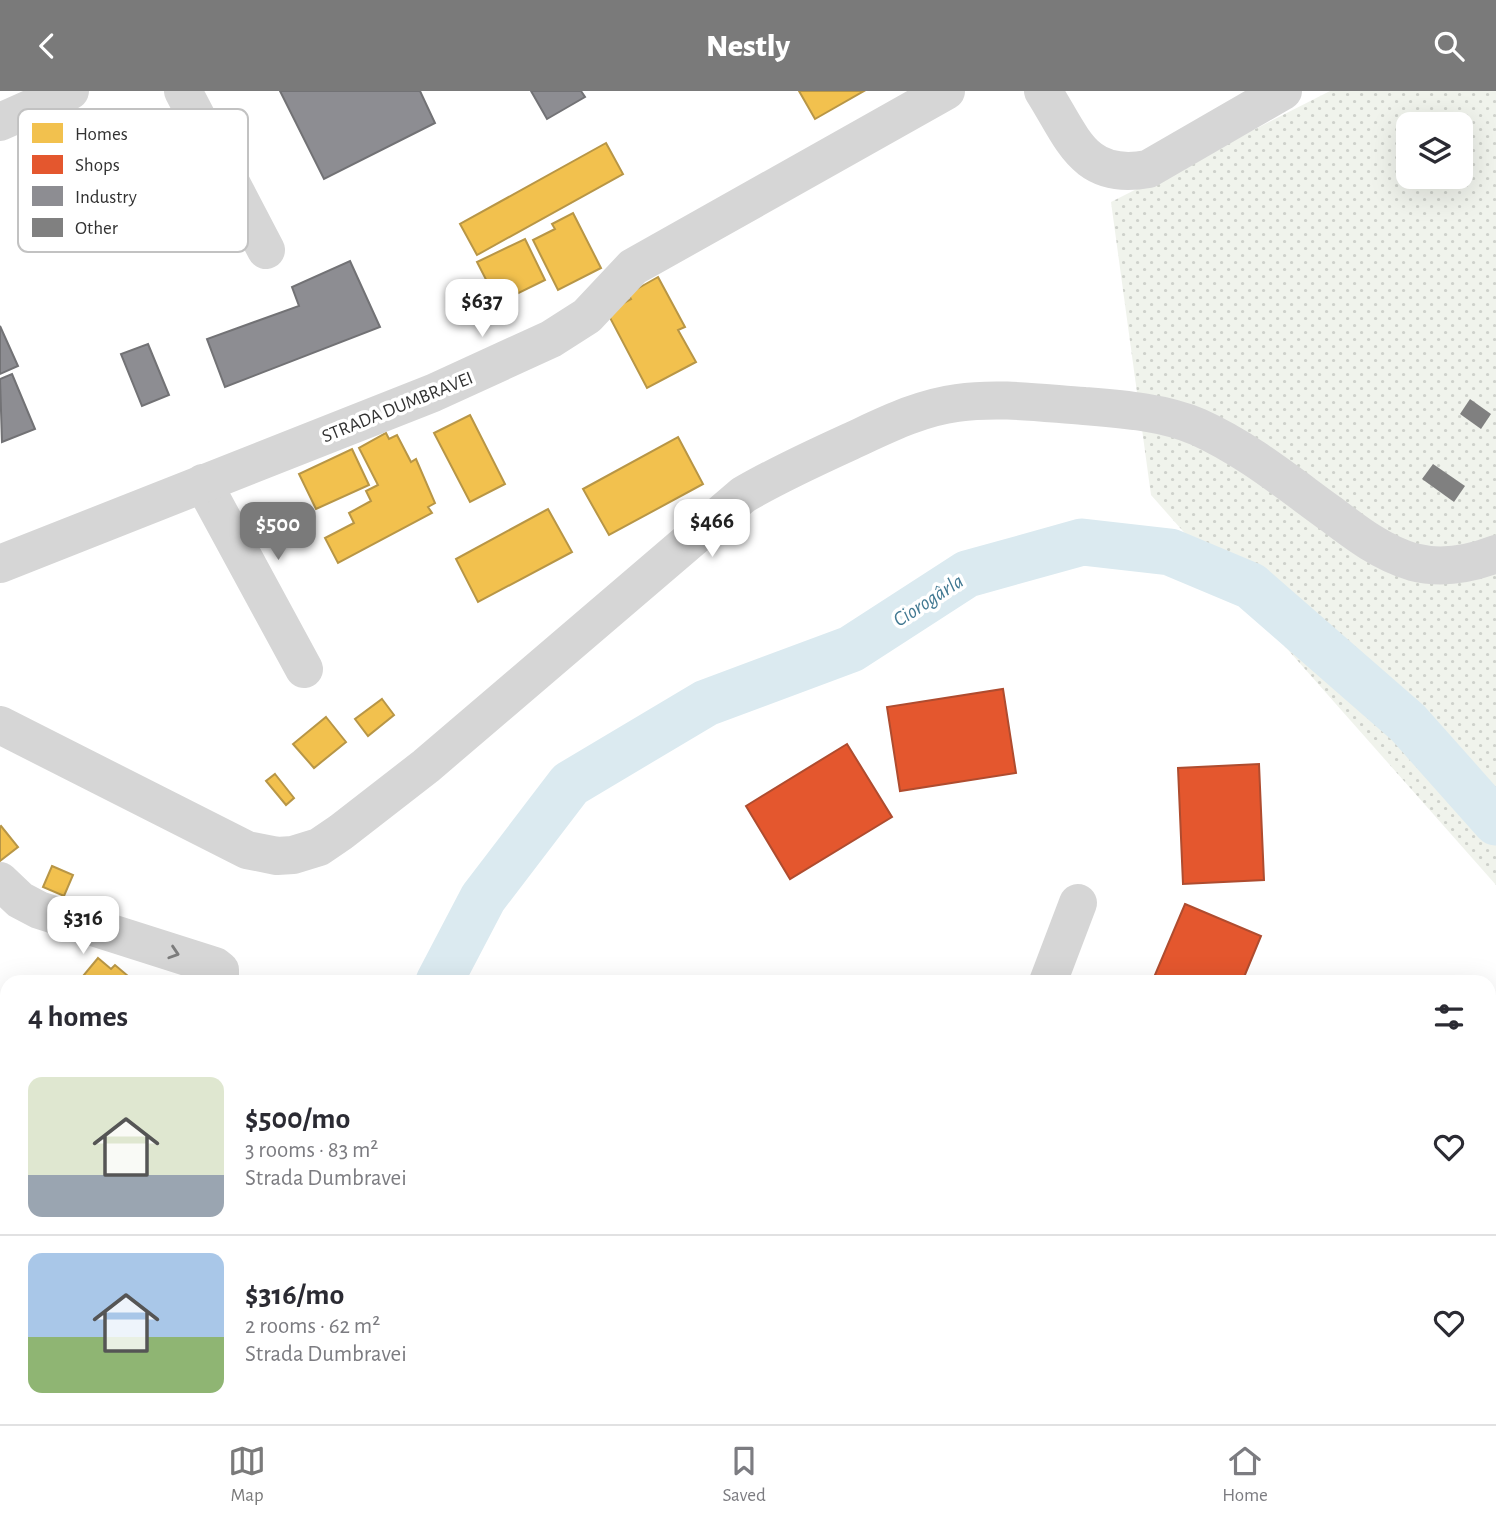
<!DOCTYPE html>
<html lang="en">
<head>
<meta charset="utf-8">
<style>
  :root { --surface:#fff; --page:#f2f2f3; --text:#2b2b33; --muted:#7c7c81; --line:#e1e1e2; --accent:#7a7a7a }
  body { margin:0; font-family:"Alegreya Sans",sans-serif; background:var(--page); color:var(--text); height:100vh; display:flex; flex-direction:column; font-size:26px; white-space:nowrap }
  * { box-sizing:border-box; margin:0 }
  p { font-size:23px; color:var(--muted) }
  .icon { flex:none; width:38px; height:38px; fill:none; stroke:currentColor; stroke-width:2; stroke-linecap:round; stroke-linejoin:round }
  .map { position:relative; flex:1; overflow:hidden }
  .details { position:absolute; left:0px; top:884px; width:1496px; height:450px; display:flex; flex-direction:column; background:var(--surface); border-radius:21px 21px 0 0; box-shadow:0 7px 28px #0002 }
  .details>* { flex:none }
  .buttons { position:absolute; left:1396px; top:21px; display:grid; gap:14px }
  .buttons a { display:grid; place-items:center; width:77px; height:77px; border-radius:14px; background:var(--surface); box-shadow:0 7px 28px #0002; font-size:35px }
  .price { position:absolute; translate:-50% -60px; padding:0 16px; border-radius:14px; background:#fff; color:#222; font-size:23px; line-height:46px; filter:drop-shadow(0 2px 4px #0008) }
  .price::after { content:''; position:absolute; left:50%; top:42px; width:21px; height:16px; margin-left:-10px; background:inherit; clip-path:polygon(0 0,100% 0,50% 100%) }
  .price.on { background:var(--accent); color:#fff }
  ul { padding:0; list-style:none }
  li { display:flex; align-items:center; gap:21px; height:175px; padding:0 28px }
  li+li { border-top:2px solid var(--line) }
  li span { display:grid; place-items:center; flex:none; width:196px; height:140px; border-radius:14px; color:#555 }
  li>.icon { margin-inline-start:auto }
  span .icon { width:84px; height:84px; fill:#fffc; stroke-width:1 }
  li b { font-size:30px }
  h2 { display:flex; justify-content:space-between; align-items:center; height:84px; padding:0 28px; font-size:30px }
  header { display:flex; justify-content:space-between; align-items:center; height:91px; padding:0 28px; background:var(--accent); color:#fff; font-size:32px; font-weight:800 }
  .tab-bar { display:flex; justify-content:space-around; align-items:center; height:98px; border-top:2px solid var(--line); background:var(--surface); font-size:19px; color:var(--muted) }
  .tab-bar a { display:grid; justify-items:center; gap:4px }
  .tab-bar .on { color:var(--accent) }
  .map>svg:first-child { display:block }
</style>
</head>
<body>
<header><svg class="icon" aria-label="back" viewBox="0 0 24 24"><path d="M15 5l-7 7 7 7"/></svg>Nestly<svg class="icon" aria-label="search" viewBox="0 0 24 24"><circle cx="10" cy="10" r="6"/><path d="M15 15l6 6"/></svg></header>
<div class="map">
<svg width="1496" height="1333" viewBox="0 0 1496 1333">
  <defs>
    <pattern id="grass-dots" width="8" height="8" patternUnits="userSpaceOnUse" patternTransform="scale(1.75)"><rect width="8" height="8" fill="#f0f3ec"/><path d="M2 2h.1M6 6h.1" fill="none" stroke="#ced1cb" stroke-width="1.8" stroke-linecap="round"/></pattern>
  </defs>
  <rect width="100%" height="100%" fill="#fff"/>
  <path fill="url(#grass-dots)" fill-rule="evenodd" d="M1330,0h166v794l-345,-390 -40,-293zM1409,33h52v53h-52z"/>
  <g fill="#f2c14e" stroke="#b89646" stroke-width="2">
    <path d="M799,0h65l-49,28z"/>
    <path d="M606,52l17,31 -146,81 -17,-31z"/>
    <path d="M573,122l28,55 -43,22 -25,-50 22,-11 -3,-5z"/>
    <path d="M525,148l20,41 -47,23 -21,-41z"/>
    <path d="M658,186l27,50 -7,3 18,32 -49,26 -40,-76 24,-13 -3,-5z"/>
    <path d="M470,324l35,69 -35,18 -36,-69z"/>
    <path d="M386,342l3,6 8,-4 14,27 5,-3 19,44 -7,4 4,6 -94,50 -13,-25 29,-15 -5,-10 22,-12 -5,-10 12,-6 -19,-37z"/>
    <path d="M678,346l25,47 -94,51 -26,-46z"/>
    <path d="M352,358l17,36 -53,24 -17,-35z"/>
    <path d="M548,418l24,43 -94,50 -22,-43z"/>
    <path d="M382,608l12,16 -26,21 -13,-17z"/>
    <path d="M326,626l20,25 -32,26 -21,-24z"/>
    <path d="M275,683l19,24 -8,7 -20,-24z"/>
    <path d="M1,735l17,21 -18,14v-34z"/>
    <path d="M52,775l21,9 -9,21 -21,-9z"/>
    <path d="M98,867l13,11 4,-4 20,17h-50l2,-3 -4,-3z"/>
    <path d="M4,1061l3,1v30l-7,-2z"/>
    <path d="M0,1096l7,2v35l-7,20z"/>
    <path d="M1496,1191v36l-7,-6v-23z"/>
    <path d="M1496,1251v40l-4,-4 -3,4v-32z"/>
    <path d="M7,1325v1h31l-3,7h-20l-9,-4z"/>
  </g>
  <g fill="#e4572e" stroke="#af4c2f" stroke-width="2">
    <path d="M1003,598l13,84 -116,18 -13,-84z"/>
    <path d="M847,653l45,73 -102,62 -44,-73z"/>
    <path d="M1259,673l5,116 -81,4 -5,-116z"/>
    <path d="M1185,813l76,32 -19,46h-90z"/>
    <path d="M450,1326h84l-1,7h-84z"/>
    <path d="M610,1326h23l7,7h-37z"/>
    <path d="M674,1326h197l-1,7h-135z"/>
  </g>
  <g fill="#8d8d92" stroke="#727275" stroke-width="2">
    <path d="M280,0h140l15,32 -111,56z"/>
    <path d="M531,0h50l4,6 -38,22z"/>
    <path d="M350,170l30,66 -155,60 -18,-48 92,-33 -7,-19z"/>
    <path d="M0,235l18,40 -18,8z"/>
    <path d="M148,253l21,51 -27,11 -21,-52z"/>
    <path d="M12,283l23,55 -33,13 -2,-63z"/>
  </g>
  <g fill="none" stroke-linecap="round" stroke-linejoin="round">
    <g stroke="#dbeaf0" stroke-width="47">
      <path d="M439,891l44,-84 87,-114 136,-81 145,-54 116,-75 115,-32 88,10 81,34 157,137 88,99"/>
      <path d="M282,1333l2,-7"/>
    </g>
  </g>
  <g fill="#808080">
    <path d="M1470,308l21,15 -10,15 -21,-15z"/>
    <path d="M1433,373l32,22 -11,16 -32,-23z"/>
  </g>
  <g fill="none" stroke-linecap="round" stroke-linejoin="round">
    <g stroke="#d6d6d6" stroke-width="38">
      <path d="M183,0l83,159"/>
      <path d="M1043,0c30,47 40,90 105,78l135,-78"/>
      <path d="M0,31l70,-31"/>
      <path d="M203,392l101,186"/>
      <path d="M0,473l433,-171 118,-54 36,-23 46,-49 313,-176"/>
      <path d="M0,634l247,125 30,6 16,-1 26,-8 22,-15 85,-66 317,-271c34,-20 69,-36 104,-52 35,-16 71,-35 110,-40 42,-6 84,0 127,3 37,3 79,6 114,21 49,22 90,56 133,87 25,19 51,39 82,48 27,7 57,2 83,-8"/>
      <path d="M0,790l20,19 19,10 176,56 5,4v12"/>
      <path d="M1048,891l30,-79"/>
      <path d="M1438,1326l5,7"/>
      <path d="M74,1333l2,-7"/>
      <path d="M569,1333l1,-7"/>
      <path d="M904,1333v-7"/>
      <path d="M1307,1333l9,-7"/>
    </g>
  </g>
  <defs><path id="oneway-chevron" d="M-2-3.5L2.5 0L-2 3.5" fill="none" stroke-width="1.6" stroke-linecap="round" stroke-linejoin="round" transform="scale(1.75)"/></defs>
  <use stroke="#7c7c7c" href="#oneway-chevron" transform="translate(174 862) rotate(18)"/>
  <g text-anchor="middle" stroke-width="7" stroke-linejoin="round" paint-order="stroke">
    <g font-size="19" fill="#323232" stroke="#fff">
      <text transform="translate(397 315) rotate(-22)" y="7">STRADA DUMBRAVEI</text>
    </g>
    <g font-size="21" font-style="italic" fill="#427992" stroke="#fff">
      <text transform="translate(928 509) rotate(-33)" y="7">Ciorogârla</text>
    </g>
  </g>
  <rect x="18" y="18" width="230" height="143" rx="10" fill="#fff" stroke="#c2c2c2" stroke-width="2"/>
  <rect x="32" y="32" width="31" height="20" fill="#f2c14e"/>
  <rect x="32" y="64" width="31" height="19" fill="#e4572e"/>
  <rect x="32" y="95" width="31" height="20" fill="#8d8d92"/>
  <rect x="32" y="127" width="31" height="19" fill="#808080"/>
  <g font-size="19" fill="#323232">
    <text x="75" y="49">Homes</text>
    <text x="75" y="80">Shops</text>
    <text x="75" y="112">Industry</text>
    <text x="75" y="143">Other</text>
  </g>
</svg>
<div class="buttons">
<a><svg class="icon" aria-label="layers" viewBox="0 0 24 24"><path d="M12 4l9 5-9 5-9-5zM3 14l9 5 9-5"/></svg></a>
</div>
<b class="price" style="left:482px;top:248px">$637</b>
<b class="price" style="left:712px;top:468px">$466</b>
<b class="price on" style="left:278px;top:471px">$500</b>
<b class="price" style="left:83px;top:865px">$316</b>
<section class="details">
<h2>4 homes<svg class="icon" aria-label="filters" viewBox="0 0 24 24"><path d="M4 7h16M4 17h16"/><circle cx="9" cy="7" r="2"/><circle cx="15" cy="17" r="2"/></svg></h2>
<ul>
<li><span style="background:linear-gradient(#dfe7d0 70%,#9aa5b1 0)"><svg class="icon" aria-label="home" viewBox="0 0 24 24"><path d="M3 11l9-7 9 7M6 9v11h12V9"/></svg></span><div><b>$500/mo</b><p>3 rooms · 83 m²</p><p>Strada Dumbravei</p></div><svg class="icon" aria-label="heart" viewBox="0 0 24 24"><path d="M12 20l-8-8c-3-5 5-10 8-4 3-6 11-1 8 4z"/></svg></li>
<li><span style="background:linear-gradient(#a9c7e8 60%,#8fb573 0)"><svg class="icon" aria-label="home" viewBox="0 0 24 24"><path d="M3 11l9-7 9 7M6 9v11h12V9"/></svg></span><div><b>$316/mo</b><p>2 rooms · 62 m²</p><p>Strada Dumbravei</p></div><svg class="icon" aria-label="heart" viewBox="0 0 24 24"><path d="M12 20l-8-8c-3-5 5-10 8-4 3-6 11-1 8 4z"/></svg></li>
</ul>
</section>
</div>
<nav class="tab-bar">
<a class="on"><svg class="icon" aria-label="map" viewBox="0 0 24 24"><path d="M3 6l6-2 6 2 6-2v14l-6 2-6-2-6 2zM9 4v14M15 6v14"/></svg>Map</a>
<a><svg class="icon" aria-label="saved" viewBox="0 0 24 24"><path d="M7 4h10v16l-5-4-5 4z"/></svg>Saved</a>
<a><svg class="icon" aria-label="home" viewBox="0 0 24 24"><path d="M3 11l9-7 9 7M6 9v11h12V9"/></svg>Home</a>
</nav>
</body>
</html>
